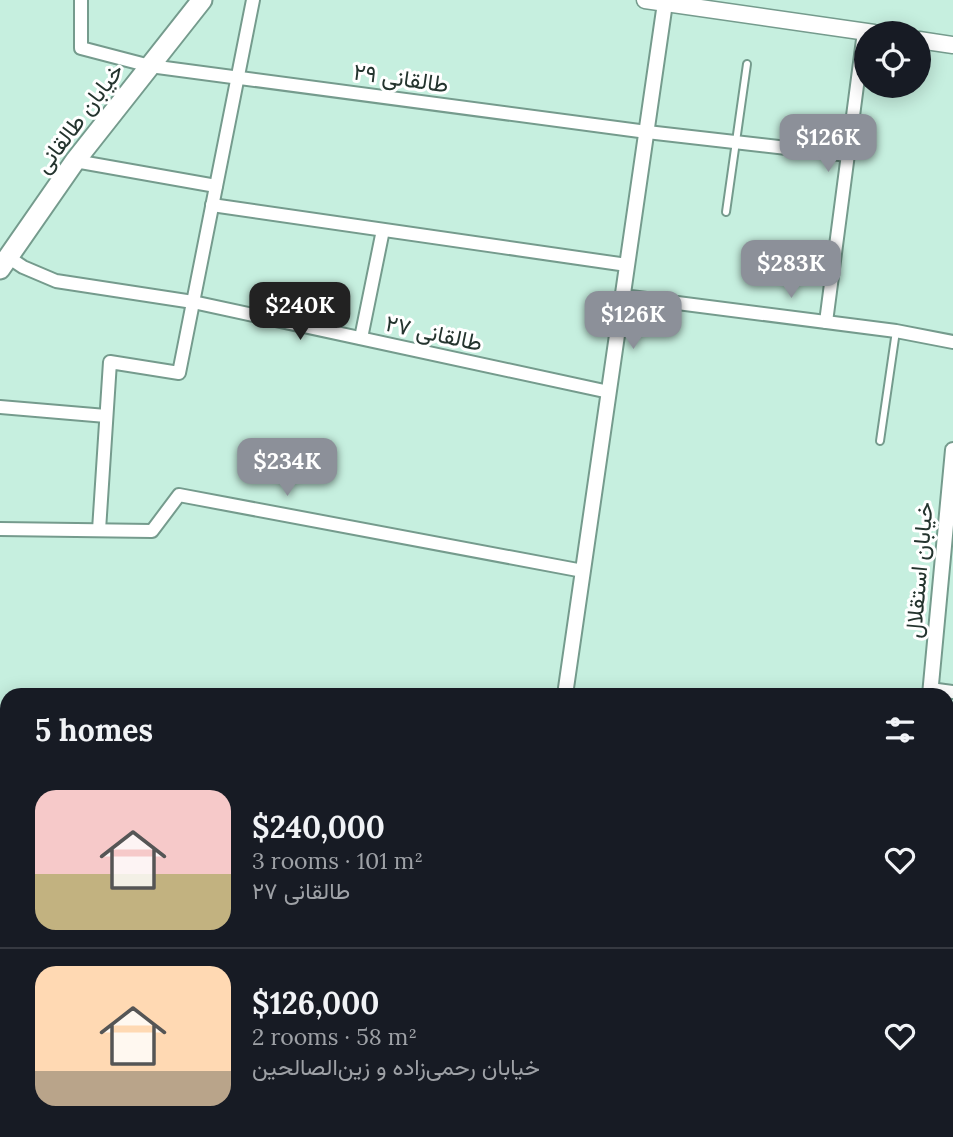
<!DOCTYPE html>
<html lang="en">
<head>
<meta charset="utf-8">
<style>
  :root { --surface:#171b24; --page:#20242c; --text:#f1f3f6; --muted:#9ea1a6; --line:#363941; --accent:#8c9099 }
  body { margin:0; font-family:Lora,Vazirmatn,serif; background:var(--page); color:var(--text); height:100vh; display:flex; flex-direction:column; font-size:26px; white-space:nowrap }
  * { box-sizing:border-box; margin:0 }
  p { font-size:23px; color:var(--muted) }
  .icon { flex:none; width:38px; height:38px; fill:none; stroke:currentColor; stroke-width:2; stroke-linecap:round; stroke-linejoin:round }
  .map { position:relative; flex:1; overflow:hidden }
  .side { position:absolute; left:0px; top:688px; width:954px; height:450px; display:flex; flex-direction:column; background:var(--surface); border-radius:21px 21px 0 0; box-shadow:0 4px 18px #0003 }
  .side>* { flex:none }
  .buttons { position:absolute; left:854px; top:21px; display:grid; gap:14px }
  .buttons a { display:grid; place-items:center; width:77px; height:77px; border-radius:50%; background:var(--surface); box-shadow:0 4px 18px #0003; font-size:35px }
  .price { position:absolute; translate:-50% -60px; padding:0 16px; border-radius:14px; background:var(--accent); color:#fff; font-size:23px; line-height:46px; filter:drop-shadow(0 2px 4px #0008) }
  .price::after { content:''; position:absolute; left:50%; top:42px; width:21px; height:16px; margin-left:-10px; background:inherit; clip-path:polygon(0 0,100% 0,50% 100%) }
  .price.active { background:#222; color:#fff }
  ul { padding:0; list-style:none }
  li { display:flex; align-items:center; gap:21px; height:175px; padding:0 35px }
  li+li { border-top:2px solid var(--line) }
  li span { display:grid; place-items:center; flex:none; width:196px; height:140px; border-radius:21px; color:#555 }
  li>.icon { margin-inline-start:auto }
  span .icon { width:84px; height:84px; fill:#fffc; stroke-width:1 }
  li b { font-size:30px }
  h2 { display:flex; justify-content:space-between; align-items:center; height:84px; padding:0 35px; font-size:30px }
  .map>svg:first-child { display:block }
</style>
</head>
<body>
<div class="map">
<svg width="953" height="1137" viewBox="0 0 953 1137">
  <rect width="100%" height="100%" fill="#c6efdf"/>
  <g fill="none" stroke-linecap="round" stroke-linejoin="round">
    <defs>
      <g id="service">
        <path d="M726,212l21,-148"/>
        <path d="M880,441l16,-110"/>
      </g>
      <g id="minor">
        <path d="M81,0v48l69,18 497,66 201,23"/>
        <path d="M75,161l141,25"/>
        <path d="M212,205l415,60"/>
        <path d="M8,257l15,10 33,14 137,21 416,90"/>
        <path d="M623,296l273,35 57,11"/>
        <path d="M826,322l38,-290"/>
        <path d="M361,338l22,-108"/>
        <path d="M0,407l106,9"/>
        <path d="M0,529l152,2 27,-36 404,76"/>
        <path d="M99,530l11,-168 69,11 74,-373"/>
        <path d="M930,689l23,3"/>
        <path d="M947,775l6,1"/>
        <path d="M0,1046l7,2"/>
        <path d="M608,1130l47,6v-6"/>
        <path d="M162,1137l1,-7"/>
        <path d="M592,1137l1,-7"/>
      </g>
      <g id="tertiary">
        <path d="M565,695l100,-692"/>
        <path d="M930,695l23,-245"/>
      </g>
      <g id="secondary">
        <path d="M645,0l229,33"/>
        <path d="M919,40l34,5"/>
        <path d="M0,902h7"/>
        <path d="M947,983l6,1"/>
      </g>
      <path id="primary" d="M0,269l75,-108 127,-161"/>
    </defs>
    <use href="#service" stroke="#759b8d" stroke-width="10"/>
    <use href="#minor" stroke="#759b8d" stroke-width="16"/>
    <use href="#tertiary" stroke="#759b8d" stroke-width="18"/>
    <use href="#secondary" stroke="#759b8d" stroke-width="19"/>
    <use href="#primary" stroke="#759b8d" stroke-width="23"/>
    <use href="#service" stroke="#fff" stroke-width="6"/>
    <use href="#minor" stroke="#fff" stroke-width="12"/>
    <use href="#tertiary" stroke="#fff" stroke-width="14"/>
    <use href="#secondary" stroke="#fff" stroke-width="16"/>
    <use href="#primary" stroke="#fff" stroke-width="19"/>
  </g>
  <g text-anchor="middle" stroke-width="6" stroke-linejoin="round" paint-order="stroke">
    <g font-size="23" fill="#24342e" stroke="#fff">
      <text transform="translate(401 78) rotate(8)" y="8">طالقانی ۲۹</text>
      <text transform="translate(79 118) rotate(-53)" y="8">خیابان طالقانی</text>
      <text transform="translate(434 333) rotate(12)" y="8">طالقانی ۲۷</text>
      <text transform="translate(919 570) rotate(-85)" y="8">خیابان استقلال</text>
    </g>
  </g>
</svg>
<div class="buttons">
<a><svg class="icon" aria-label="locate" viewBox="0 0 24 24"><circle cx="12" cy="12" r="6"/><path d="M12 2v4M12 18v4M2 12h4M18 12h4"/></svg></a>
</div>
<b class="price" style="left:828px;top:174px">$126K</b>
<b class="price" style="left:791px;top:300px">$283K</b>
<b class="price active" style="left:300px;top:342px">$240K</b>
<b class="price" style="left:633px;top:351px">$126K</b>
<b class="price" style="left:287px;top:498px">$234K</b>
<section class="side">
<h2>5 homes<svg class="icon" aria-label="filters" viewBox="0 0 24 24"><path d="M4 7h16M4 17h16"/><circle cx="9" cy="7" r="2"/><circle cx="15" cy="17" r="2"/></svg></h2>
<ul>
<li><span style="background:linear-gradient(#f6c9c9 60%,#c2b280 0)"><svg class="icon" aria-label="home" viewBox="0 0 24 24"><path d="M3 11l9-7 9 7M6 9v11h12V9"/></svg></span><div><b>$240,000</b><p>3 rooms · 101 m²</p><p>طالقانی ۲۷</p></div><svg class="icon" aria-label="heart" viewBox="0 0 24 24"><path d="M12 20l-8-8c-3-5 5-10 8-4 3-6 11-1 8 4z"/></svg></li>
<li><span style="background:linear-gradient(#ffd9b3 75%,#b9a48a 0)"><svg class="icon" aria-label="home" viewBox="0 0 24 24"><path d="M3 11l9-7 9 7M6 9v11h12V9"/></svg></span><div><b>$126,000</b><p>2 rooms · 58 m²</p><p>خیابان رحمی‌زاده و زین‌الصالحین</p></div><svg class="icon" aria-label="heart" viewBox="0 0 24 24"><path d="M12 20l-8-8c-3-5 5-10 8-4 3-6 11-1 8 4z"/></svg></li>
</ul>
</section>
</div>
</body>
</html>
